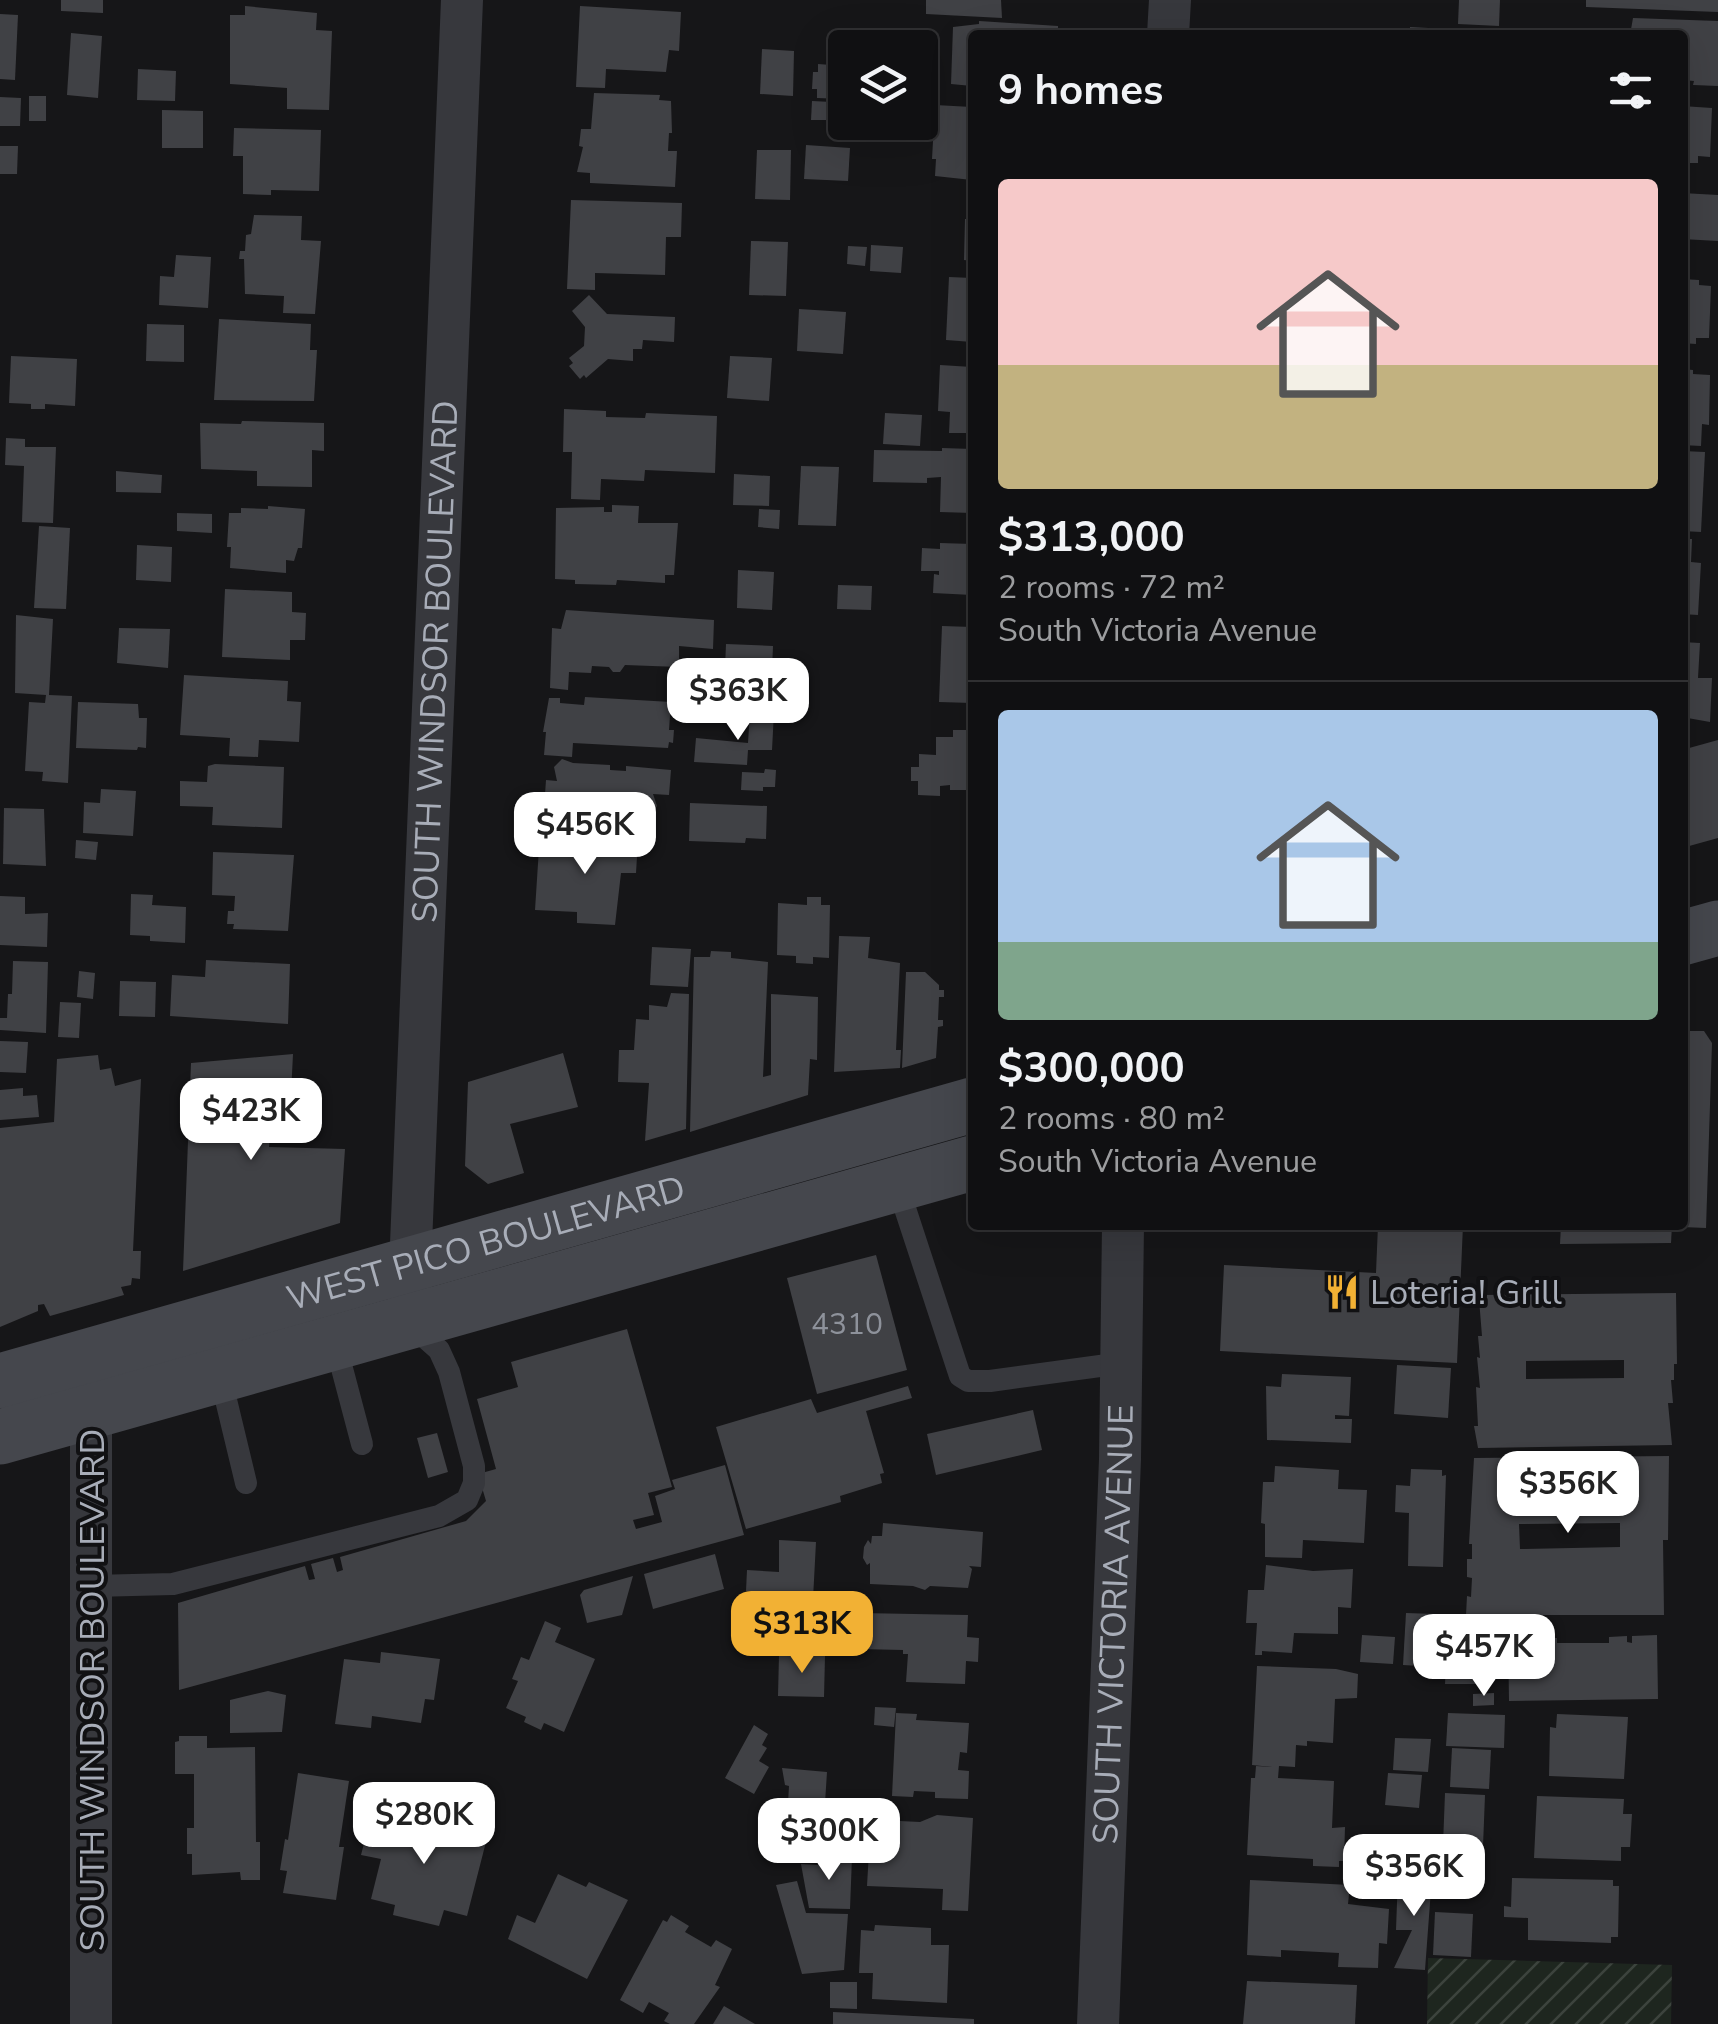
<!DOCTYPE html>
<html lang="en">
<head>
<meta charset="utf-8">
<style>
  :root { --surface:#101012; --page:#19191b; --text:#f1f3f6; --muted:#9c9d9f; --line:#303032; --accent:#f2b134 }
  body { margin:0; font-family:"Nunito Sans",sans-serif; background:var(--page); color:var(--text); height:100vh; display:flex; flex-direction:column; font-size:38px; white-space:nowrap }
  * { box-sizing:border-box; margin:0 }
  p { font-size:32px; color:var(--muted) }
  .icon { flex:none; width:55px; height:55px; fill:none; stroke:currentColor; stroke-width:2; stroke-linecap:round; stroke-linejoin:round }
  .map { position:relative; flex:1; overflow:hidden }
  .drawer { position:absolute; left:968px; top:30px; width:720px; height:1200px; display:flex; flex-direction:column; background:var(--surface); border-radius:10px; box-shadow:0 10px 40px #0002,0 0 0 2px var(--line) }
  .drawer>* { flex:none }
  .buttons { position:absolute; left:828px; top:30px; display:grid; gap:20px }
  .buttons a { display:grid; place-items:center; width:110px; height:110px; border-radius:10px; background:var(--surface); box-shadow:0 10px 40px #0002,0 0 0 2px var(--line); font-size:50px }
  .price { position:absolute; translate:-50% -85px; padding:0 22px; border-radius:20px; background:#fff; color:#222; font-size:32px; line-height:65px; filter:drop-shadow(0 2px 5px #0008) }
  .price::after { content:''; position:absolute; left:50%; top:60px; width:30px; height:22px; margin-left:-15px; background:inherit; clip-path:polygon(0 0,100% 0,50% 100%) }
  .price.selected { background:var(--accent); color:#111 }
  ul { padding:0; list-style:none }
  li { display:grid; align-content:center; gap:20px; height:530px; padding:0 30px }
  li+li { border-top:2px solid var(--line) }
  li span { display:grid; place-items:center; height:310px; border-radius:10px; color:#555 }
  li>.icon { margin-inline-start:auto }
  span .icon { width:180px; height:180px; fill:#fffc; stroke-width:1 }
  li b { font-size:42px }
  h2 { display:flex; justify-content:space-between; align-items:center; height:120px; padding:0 30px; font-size:42px }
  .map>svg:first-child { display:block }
</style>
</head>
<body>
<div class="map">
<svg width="1718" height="2024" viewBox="0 0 1718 2024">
  <defs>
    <pattern id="garden-furrows" width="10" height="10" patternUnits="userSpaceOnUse" patternTransform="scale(2.5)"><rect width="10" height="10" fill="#1e261f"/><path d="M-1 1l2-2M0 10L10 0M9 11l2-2" fill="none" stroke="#3c433d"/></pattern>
  </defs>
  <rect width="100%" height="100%" fill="#161618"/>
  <path fill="url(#garden-furrows)" d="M1428,1958l244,7 -1,59h-244z"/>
  <g fill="#404145" fill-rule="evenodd">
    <path d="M61,0h42v13l-42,-2z"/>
    <path d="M926,0h75l1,18 -76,-4z"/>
    <path d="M1459,0h41l-1,26 -41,-2z"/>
    <path d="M1586,0h132v12l-132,-5z"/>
    <path d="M245,6l72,7 -1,17 16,1 -3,79 -42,-1v-21l-57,-4v-69h15z"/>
    <path d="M580,6l101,6 -2,39 -10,-1 -3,22 -60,-3 -1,19 -29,-1z"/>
    <path d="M0,14l18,1 -3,65 -15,-1z"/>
    <path d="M1633,18l85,3v65l-25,-1 1,-4 -12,-1v-45h-52z"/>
    <path d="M979,21l79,5v9h-86v51l-21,-2 2,-57 26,-3z"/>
    <path d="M1410,27l37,2v6h-37z"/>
    <path d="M71,33l31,3 -4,62 -31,-3z"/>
    <path d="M762,49l32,2 -1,45 -33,-2z"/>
    <path d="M818,64l27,2v33l-28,-1v-9h-5l1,-17h5z"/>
    <path d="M138,69l38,2 -1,30 -38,-1z"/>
    <path d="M594,93l66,2 -1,5 12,1 1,32h-3l-1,18h9l-2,36 -85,-4v-10l-13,-1 6,-25 -4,-1 2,-17h10z"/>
    <rect x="29" y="96" width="17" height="25"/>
    <path d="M0,97l21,1 -1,28h-20z"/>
    <path d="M812,101l20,1 -1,18h-20z"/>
    <path d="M935,105l37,2v73l-37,-4 1,-17h-4z"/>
    <path d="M1682,106l30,2 -2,49 -12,-1v7h-16z"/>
    <path d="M162,110l41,1v37h-41z"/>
    <path d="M234,128l87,2 -2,61 -48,-1v5l-28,-1v-38h-10z"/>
    <path d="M806,145l44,3 -2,33 -44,-2z"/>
    <path d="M0,146h18l-1,28h-17z"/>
    <path d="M757,150h34l-1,50 -35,-1z"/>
    <path d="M1682,193l36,2v46l-36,-2z"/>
    <path d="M571,200l111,3 -1,34h-15l-1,38 -70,-2v17l-28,-1z"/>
    <path d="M970,200h2v61l-8,-1 1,-41h3z"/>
    <path d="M254,215l48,1 -1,24 20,1 -6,73 -32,-1 1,-17 -39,-2 -1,-35h-5l1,-8h5l1,-16 5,-1z"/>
    <path d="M751,241l37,1 -2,54 -37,-1z"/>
    <path d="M871,245l32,2 -2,26 -31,-2z"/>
    <path d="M848,246l19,1 -2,19 -18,-2z"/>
    <path d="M176,255l35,2 -3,51 -49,-3 1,-29 14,1z"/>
    <path d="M949,277l23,1v64l-26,-2z"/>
    <path d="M1682,279l17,1v5l12,1 -2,52h-13v6l-14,-1z"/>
    <path d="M589,295l18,19 68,3 -1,25 -31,-2 -1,9h-9v12l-25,-2 -22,19 -2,-3 -4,4 -11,-13 4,-3 -4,-5 15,-12 1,-19 -13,-16z"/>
    <path d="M799,309l47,3 -3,42 -46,-3z"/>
    <path d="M219,319l92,5 -1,26h7l-3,51 -100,-1z"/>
    <path d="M147,324l37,1v37l-38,-1z"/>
    <path d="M11,356l66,3 -2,47 -30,-2v5h-14v-5l-22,-1z"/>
    <path d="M730,356l42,2 -3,43 -42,-3z"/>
    <path d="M940,365l32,2v66h-23l1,-21 -12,-1z"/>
    <path d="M1682,369l11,1v4l17,1 -1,50 -7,-1 -1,22 -19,-1z"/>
    <path d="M564,409l42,2v6l39,1 1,-5 71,3 -2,57 -70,-3 -1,11 -43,-2 -1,21 -29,-1 1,-47h-9z"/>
    <path d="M885,413l37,2 -2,31 -37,-2z"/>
    <path d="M242,421l82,2v28l-12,-1v37l-55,-1v-15l-56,-2 -1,-46 41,1z"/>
    <path d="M6,438l19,1v8h31l-3,76 -31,-1 2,-56 -19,-1z"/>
    <path d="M942,448l30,1v64l-32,-1 1,-35 -14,1v5l-54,-1 1,-32 68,1z"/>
    <path d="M1682,451l23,1 -4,80 -19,-1z"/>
    <path d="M801,466l38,1 -3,59 -38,-1z"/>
    <path d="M116,471l46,4 -1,18 -45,-1z"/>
    <path d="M734,474l36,2 -1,30 -36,-1z"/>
    <path d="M612,505l27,1 -1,17h40l-4,52h-9v8l-48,-3 -1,5 -41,-1v-4l-20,-1 1,-71 48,-1v5h8z"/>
    <path d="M268,506l37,3 -3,39h-4l-4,13 -8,-1v13l-56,-5 1,-21h-4l2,-34h12v-5l27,1z"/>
    <path d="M759,509l21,1 -1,19 -21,-2z"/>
    <path d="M177,513l35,1v19l-35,-2z"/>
    <path d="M39,526l31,2 -4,81 -32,-1z"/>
    <path d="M1682,539h10l-1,23 10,1 -3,52 -16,-1z"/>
    <path d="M940,543l32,1v51l-39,-2 1,-19 5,1v-4h-18l1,-23 18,1z"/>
    <path d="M137,545l35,2 -1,35 -35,-2z"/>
    <path d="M738,570l36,2 -2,38 -35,-2z"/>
    <path d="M838,585l34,1 -1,24 -34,-1z"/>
    <path d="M225,589l67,3v20l14,1 -1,27h-15v20l-68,-3z"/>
    <path d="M566,610l148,10 -1,29 -34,-3v21l-54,-2 -5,7h-7l-4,-5 -17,-1 -1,7 -22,-1 -1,18 -18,-2 2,-60 9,1z"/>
    <path d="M16,615l37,4 -4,76 23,1 -4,87 -26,-2 1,-9 -18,-1 4,-69 16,1 1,-8 -31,-2z"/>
    <path d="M942,626l30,1v76l-33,-1z"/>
    <path d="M119,628l51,1 -2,39 -51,-5z"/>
    <path d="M1682,642l18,1 -2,35h14l-2,44 -28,-5z"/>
    <path d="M726,644l47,2 -2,47 -47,-2z"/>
    <path d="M184,675l104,6 -1,20 14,1 -2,40 -40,-2 -1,17 -29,-1 1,-18 -50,-3z"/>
    <path d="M782,694l21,1v15l-21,-1z"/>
    <path d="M585,697l86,5 -2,28h5l-1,13 -4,-1 -1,6 -95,-5 -1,14 -28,-2 2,-23h-3l6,-34h11v5l24,2z"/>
    <path d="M78,702l60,2 1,14h8l-1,30 -8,-1 -1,3 -61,-2z"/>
    <path d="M750,711l24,1 -2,38h-24l-1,15 -53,-3 2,-24 52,5z"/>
    <path d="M953,730h19v60h-22v-5l-10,1v10l-22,-1v-14h-7v-14h8v-13l17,1v-18h17z"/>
    <path d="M1718,740v98l-36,10v-98z"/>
    <path d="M562,759l11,4 37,2v5l16,1v-5l45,4 -2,25 -16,-1 4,12 -5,7v15l-109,-5 3,-43 11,1 -3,-14z"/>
    <path d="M215,764l69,3 -2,61 -70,-3 1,-18 -33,-1v-25l27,1 1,-16z"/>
    <path d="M765,769l11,1 -1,17h-12v4l-22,-1 1,-18 22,1z"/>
    <path d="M101,789l35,2 -3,45 -50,-3 1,-31 16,1z"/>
    <path d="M690,803l77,3 -1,33 -20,-1 -1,5 -56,-2z"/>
    <path d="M4,808l40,1 2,57 -43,-2z"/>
    <path d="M558,836l80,4 -2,33h-15l-6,52 -38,-2v-11l-42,-2 4,-62 19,1z"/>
    <path d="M76,840l22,2 -2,18 -21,-2z"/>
    <path d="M213,852l81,3 -6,76 -55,-2 1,-5h-7l1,-13h6l1,-15 -23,-1z"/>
    <path d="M131,894l22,1 -1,10 34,2 -1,36 -35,-2v-5l-20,-1z"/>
    <path d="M0,896l25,1v17l23,-1 -1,34 -47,-2z"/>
    <path d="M807,897h14v8h9l-1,53 -16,-1v7l-17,-1v-7l-19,-1 1,-52 29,2z"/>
    <path d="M839,936l31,1 -2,21 32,5 -4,87h5l-1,18 -66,4z"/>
    <path d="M652,947l39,2 -3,38 -38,-2z"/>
    <path d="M711,951l20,1v6l37,4 -5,115 8,-2v-81l47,3 -1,63 -7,-1 -2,36 -118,37 4,-175h16z"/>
    <path d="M206,960l84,4 -2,60 -118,-8 2,-41 33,2z"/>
    <path d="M13,961l35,1 -2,71 -46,-3v-12h7l1,-24h4z"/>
    <path d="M79,971l16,2 -2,26 -16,-2z"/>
    <path d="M906,972h19l14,13v5h5v7h-5l-1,23h5v6l-5,1 -2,31 -34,10z"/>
    <path d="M120,981l36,1 -1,35 -36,-1z"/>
    <path d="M671,993l18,1 -3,135 -41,12 4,-58 -31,-1 1,-32h15l2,-31 13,1v-15l18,2z"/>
    <path d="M60,1002l21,1 -2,35 -21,-1z"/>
    <path d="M1682,1031h22l8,12 -6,185 -24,-1z"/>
    <path d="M0,1041l28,1 -2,31 -26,-1z"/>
    <path d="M563,1053l15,54 -68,17 14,49 -36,11 -23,-18 3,-84z"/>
    <path d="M293,1054l-4,81h-19l-1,12 76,2 -5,74 -157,48 8,-208z"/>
    <path d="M98,1055l2,15 11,-2 4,18 26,-7 -8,172h8l-1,28 -8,-1 -1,7 -10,2 3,8 -74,21 -6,-12 -6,1v6l-38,16v-199l54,-6 3,-63z"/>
    <path d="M23,1088v8l14,-1 2,22 -39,3v-30z"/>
    <path d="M1378,1225h85l-6,138 -237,-12 4,-86 152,8z"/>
    <path d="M1561,1225h111l-1,18 -111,1z"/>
    <path d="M876,1255l31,115 -90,24 -30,-116z"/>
    <path d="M1676,1293l1,71h-3v16h-3l2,23h-5l4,42 -194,3 -4,-22h4l-2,-39 4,1 -3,-31 3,1 -2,-22h4l-3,-37h4v-4zM1624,1360v18l-98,1v-18z"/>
    <path d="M627,1329l45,158 -24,6 6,22 -21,5 3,9 26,-7 -7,-26 20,-7 -3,-9 53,-15 19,70 -565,155 -1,-87 127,-37 4,14 6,-1 -4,-15 22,-6 4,14 6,-2 -3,-13 126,-36 20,-20 -8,-27 18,-5 -19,-70 41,-12 -7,-25z"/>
    <path d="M1397,1365l54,3 -3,50 -54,-4z"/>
    <path d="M1282,1374l69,3 -2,39 -14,-1v4h17l-1,24 -84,-3 -1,-54 15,1z"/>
    <path d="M908,1386l4,12 -46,13 18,62 -4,1 2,9 -42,13 1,6 -95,27 -30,-102 95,-28 6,14z"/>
    <path d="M1033,1410l9,40 -106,25 -9,-41z"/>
    <path d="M437,1433l11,39 -20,6 -11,-40z"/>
    <path d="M1669,1456l-1,84h-5l1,75h-198l1,-19 4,1 1,-19 -5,-1v-18h5v-15h-3l5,-86zM1620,1523v24l-100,2 -1,-25z"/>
    <path d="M1275,1466l64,4 -1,19 29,1 -3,53 -61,-3 -1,18 -37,-1v-33l-4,-1 2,-41h11z"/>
    <path d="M1411,1469l31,1v6l4,-1 -3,92 -35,-1 1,-53 -14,-1 1,-27 14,1z"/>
    <path d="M883,1523l100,9 -2,35 -12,-1 3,3 -4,19 -38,-2 -5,4 -12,-4 -43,-2v-21l-3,2 -4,-7 1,-11 4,-7 3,4 1,-8h10z"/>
    <path d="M779,1540l37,2 -3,57 -36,-1v-5l-31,-2 1,-21 32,2z"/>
    <path d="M715,1554l9,35 -71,20 -9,-35z"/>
    <path d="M1266,1565l47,6 40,-2 -2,39 -13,-1v27l-44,-1 -2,20 -30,-2v4h-7l2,-32h-11l2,-33h16z"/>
    <path d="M633,1576l-11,39 -35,8 -7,-28 4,-5z"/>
    <path d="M860,1613l108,2 -1,22 12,1 -1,24 -12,-1 -1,23 -59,-2 2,-28h-5v-4l-44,-1z"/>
    <path d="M1406,1613l29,1 1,53 -33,-2z"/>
    <path d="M545,1621l16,7 -6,14 40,17 -31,73 -20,-9 -3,7 -17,-8 2,-5 -20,-9 12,-27 -6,-2 9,-22 8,3z"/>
    <path d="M1448,1626h33l-1,58h-35z"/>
    <path d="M1362,1635l33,2 -2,27 -33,-2z"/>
    <path d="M1657,1635l1,64 -149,2 -1,-64 49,1v5h52v-6l18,-1v6l5,1v-7z"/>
    <path d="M381,1652l59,7 -6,41 -9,-1 -4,24 -49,-7 -1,12 -36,-4 9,-65 36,4z"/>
    <path d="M779,1655l46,1 -1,41 -46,-1z"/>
    <path d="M1257,1666l79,3 22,5 -1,24 -22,1 -2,44 -26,-2v5l-11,-1 -1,22 -16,-1 -1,12 56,3 -2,47 13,-1 -1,34h-5v6l-26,-1v-7l-66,-4 4,-77h4l1,-12 16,1 -20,-2z"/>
    <path d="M268,1691l18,4 -4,37 -52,1v-33z"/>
    <path d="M1494,1693v12l-21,1v-12z"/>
    <path d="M875,1707l21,1 -2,19 -20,-2z"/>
    <path d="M896,1713l21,1 -1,6 53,3 -2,30 -7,-1 -2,18 11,1 -1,28 -33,-1v-6l-21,-1 -1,6 -21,-1z"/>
    <path d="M1448,1713l57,2 -1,33 -58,-2z"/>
    <path d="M1557,1714l71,3 -4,62 -75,-3 1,-49 6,1z"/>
    <path d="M754,1725l14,9 -6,11 5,3 -8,13 10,6 -15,27 -29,-16z"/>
    <path d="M179,1736h28v12l48,-1 1,95h4v38h-19l-1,-8 -48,3v-21h-5v-26h7v-54h-19v-32l4,-1z"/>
    <path d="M1395,1738l36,1 -3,33 -35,-2z"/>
    <path d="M1452,1748l39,2 -2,39 -39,-2z"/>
    <path d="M782,1768l45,4 -2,31h-37l1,-17 -4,-1z"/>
    <path d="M298,1773l51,8 -10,66h5l-8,53 -53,-7 4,-22 -7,-1 5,-31 3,1z"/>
    <path d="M1388,1773l34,2 -3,33 -34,-3z"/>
    <path d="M1445,1793l40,2 -3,77 -40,-1z"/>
    <path d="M1537,1796l87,3 -1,15h9l-2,33h-9v14l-87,-3z"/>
    <path d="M392,1811l36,10 -2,11 20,5 3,-13 39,10 -21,82 -23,-6 -5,16 -46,-11 2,-10 -24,-6 10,-40 -20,-4 10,-39 18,5z"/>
    <path d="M937,1815l36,3 -5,93 -26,-1 1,-21 -76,-3 2,-35 11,1 -1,-32 41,2z"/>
    <path d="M818,1855l34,2 -2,52 -41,-1 -8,-44 17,1z"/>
    <path d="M558,1874l28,13 3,-5 39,18 -41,79 -79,-40 9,-24 18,8z"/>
    <path d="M1398,1875l34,1 -7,94 -31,-2 18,-38h-16z"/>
    <path d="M1512,1878l101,2v6h6l-1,51h-7v6l-83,-3v-22l-24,-1v-11l7,1z"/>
    <path d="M1250,1880l100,5 -2,19 41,5 -2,35 -8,-1 -1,25 -40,-1 1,-14 -58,-3v7l-34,-2z"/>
    <path d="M797,1881l9,32 42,1 -4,56 -42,4 -26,-89z"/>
    <path d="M1435,1912l38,2 -2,43 -38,-2z"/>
    <path d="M671,1915l18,11 -4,6 26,15 5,-7 16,9 -17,36 5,2 -26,37h-24l-6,-3 5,-8 -20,-11 -6,11 -23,-13 43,-80 4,2z"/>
    <path d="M875,1925l56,3v17h18l-2,58 -75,-4 1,-26h-14l2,-43 13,1z"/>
    <path d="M1247,1981l110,4 -2,39h-112z"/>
    <path d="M830,1982h27v27l-27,-1z"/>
    <path d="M724,2006l31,18h-42z"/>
    <path d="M833,2012l141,7v5h-141z"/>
  </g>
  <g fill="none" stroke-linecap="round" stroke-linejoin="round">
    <g stroke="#37383d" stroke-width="22">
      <path d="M897,1184l63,192 8,5h22l132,-18"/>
      <path d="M335,1342l27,102"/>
      <path d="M220,1375l26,108"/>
      <path d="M93,1586l80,-2 266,-68 28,-16 7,-17v-17l-25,-94 -10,-22 -28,-25"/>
    </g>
    <g stroke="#37383d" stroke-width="42">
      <path d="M1168,35l2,-35"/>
      <path id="s1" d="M409,1293l53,-1293"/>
      <path d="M91,1385v639"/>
      <path id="s2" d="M1098,2024l22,-565 3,-234"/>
    </g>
    <g stroke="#45474d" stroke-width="55">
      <path d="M1682,938l36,-10"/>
      <path id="s3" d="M0,1381l972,-276"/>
      <path d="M0,1437l972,-274"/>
    </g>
  </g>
  <defs>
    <symbol id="restaurant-bare" viewBox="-9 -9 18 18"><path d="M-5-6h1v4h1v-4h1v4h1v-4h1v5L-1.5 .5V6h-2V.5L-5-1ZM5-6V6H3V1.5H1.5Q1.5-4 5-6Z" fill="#f2b134" stroke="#111113" stroke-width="2.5" paint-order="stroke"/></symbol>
  </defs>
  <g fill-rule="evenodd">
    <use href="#restaurant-bare" x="1317" y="1267" width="50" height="50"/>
  </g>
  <g text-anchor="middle" stroke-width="8" stroke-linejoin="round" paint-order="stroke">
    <g font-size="30" fill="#8e929b">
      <text x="847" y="1334">4310</text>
    </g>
    <g font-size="35" fill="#a8adb8" stroke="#111113">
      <text dy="12" stroke="none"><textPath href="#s1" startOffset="632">SOUTH WINDSOR BOULEVARD</textPath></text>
      <text dy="12" stroke="none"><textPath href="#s3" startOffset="505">WEST PICO BOULEVARD</textPath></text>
      <text dy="12" stroke="none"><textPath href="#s2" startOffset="400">SOUTH VICTORIA AVENUE</textPath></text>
      <text transform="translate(92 1690) rotate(-90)" y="12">SOUTH WINDSOR BOULEVARD</text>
    </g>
    <g font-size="35" fill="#a8adb8" stroke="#111113" text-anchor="start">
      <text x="1370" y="1304">Loteria! Grill</text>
    </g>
  </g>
</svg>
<div class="buttons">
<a><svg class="icon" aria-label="layers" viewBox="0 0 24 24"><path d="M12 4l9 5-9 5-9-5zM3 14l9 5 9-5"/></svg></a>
</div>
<b class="price" style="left:738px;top:743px">$363K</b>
<b class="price" style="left:585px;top:877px">$456K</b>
<b class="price" style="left:251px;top:1163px">$423K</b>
<b class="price" style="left:1568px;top:1536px">$356K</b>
<b class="price selected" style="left:802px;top:1676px">$313K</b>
<b class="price" style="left:1484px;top:1699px">$457K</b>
<b class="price" style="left:424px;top:1867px">$280K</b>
<b class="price" style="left:829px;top:1883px">$300K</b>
<b class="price" style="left:1414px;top:1919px">$356K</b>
<section class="drawer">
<h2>9 homes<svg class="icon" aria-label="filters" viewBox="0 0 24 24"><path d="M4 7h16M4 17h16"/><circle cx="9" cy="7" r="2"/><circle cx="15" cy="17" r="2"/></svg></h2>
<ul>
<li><span style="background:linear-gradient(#f6c9c9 60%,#c2b280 0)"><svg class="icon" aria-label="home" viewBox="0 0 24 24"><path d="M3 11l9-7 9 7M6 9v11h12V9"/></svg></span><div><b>$313,000</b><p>2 rooms · 72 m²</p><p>South Victoria Avenue</p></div></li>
<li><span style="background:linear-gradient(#a9c7e8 75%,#7fa58c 0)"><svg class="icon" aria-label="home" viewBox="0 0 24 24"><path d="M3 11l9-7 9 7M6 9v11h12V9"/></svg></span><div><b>$300,000</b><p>2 rooms · 80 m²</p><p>South Victoria Avenue</p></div></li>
</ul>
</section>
</div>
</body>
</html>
